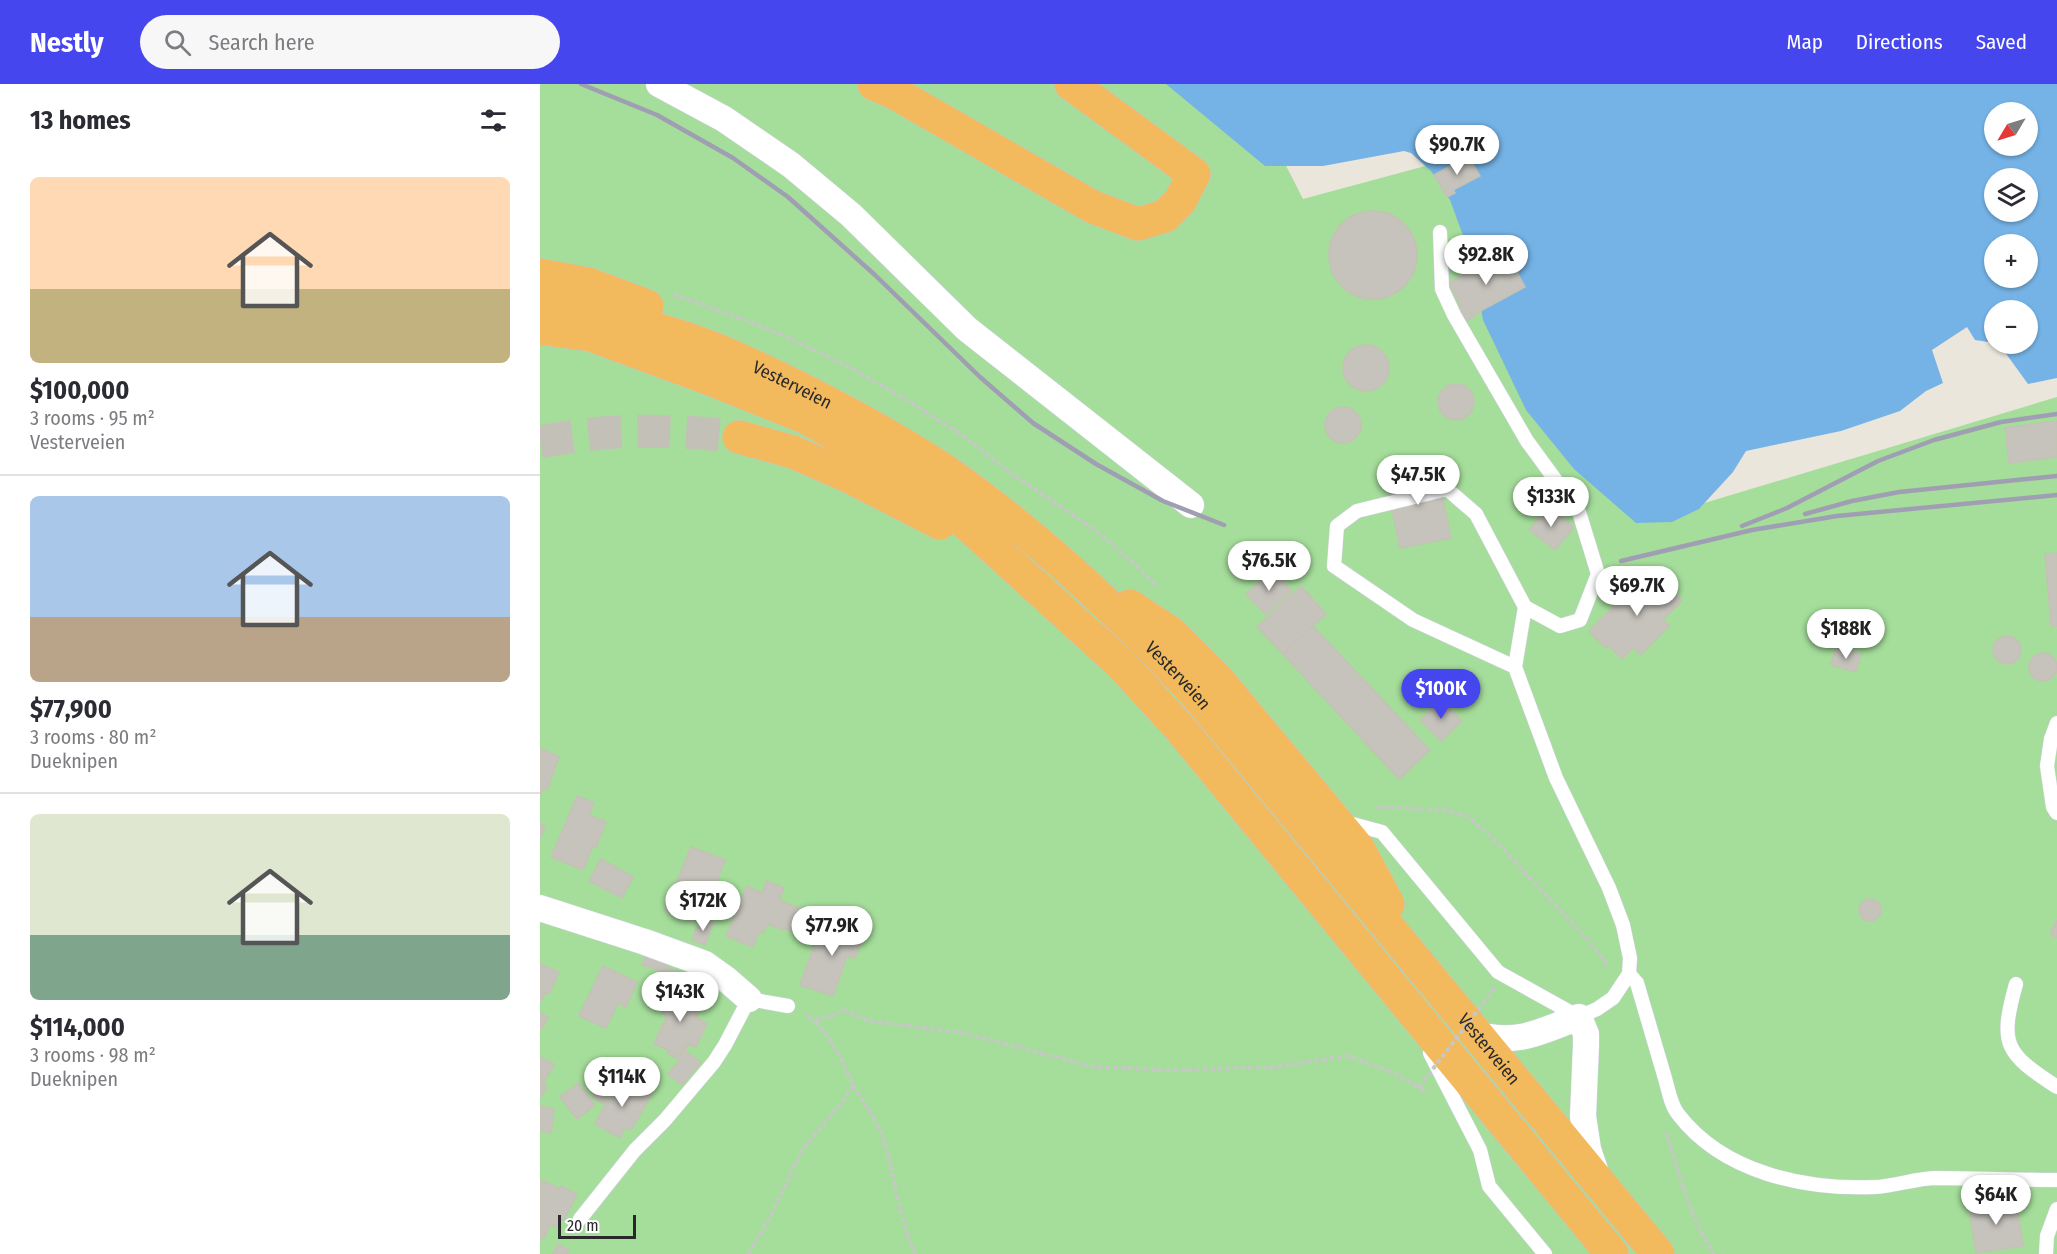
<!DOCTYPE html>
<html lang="en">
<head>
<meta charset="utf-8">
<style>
  :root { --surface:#fff; --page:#f7f7f7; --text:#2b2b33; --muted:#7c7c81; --line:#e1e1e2; --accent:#4546ed }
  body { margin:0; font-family:"Fira Sans Condensed",sans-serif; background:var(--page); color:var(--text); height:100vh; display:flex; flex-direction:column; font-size:22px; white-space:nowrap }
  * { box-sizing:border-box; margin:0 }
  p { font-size:20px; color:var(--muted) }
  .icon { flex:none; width:33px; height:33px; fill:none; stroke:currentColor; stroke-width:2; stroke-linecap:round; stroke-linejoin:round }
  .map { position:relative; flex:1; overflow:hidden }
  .sheet { display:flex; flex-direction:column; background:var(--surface); width:540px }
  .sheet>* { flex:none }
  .needle { width:39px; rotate:232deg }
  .fabs { position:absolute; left:1444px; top:18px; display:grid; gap:12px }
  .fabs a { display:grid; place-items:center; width:54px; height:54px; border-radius:50%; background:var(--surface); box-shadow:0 2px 4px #0004; font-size:30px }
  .scale { position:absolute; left:18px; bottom:15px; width:78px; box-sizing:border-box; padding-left:6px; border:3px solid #292929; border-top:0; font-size:16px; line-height:21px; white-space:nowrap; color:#292929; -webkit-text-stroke:4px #fff; paint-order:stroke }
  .price { position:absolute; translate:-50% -51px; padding:0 14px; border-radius:21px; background:#fff; color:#222; font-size:20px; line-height:39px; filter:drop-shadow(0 2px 3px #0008) }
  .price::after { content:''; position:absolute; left:50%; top:36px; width:18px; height:14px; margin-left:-9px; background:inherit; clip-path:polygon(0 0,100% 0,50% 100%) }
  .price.on { background:var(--accent); color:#fff }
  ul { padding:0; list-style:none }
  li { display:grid; align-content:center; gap:12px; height:318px; padding:0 30px }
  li+li { border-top:2px solid var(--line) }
  li span { display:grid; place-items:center; height:186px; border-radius:9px; color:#555 }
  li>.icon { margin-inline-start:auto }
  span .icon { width:108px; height:108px; fill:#fffc; stroke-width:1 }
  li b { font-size:26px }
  h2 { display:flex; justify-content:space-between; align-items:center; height:72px; padding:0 30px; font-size:26px }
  header { display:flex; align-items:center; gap:36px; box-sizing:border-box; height:84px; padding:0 30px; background:var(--accent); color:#fff }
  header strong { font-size:28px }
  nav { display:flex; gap:33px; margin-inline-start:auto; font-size:21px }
  .search { width:420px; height:54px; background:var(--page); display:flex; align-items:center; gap:15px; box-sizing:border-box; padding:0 21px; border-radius:33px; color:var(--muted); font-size:22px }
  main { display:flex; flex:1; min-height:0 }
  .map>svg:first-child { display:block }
</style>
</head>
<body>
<header>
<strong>Nestly</strong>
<div class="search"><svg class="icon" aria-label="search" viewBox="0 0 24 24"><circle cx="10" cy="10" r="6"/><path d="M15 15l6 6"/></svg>Search here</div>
<nav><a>Map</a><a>Directions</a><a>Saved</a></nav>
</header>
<main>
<section class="sheet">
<h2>13 homes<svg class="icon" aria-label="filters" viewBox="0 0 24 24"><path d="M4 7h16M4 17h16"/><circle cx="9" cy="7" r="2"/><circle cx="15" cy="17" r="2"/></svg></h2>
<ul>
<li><span style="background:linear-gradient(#ffd9b3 60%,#c2b280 0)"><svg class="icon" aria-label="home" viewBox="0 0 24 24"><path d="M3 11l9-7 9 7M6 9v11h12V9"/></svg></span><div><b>$100,000</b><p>3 rooms · 95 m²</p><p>Vesterveien</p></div></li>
<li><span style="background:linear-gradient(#a9c7e8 65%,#b9a48a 0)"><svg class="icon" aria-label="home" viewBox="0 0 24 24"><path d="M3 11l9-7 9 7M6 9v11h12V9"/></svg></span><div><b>$77,900</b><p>3 rooms · 80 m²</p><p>Dueknipen</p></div></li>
<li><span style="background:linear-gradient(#dfe7d0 65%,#7fa58c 0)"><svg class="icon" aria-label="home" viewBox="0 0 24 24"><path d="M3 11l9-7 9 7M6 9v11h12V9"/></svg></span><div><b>$114,000</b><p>3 rooms · 98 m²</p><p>Dueknipen</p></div></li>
</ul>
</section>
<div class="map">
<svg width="1517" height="1170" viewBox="0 0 1517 1170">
  <rect width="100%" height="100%" fill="#eae6db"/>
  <path fill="#a5dd9b" d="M0,0h679l58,64 26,51 152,-41 203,359 399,-120v857h-1517z"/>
  <path fill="#75b3e6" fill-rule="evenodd" d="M626,0h891v294l-29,6 -29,-40h29v-34h-33v33l-20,-3 -8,-13 -35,23 11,33 -17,8 -26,20 -59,20 -95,20 -13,21 -34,37 -27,13 -36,1 -62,-54 -48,-59 -43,-90 -11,-60 -22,-60 -19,-29 -20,-18 -7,-2 -81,15h-58zM1455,28h33v34h-33zM1455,94h33v34h-33zM1455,160h33v34h-33z"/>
  <g fill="#c5c3bb" stroke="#c5c2b5" stroke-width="1.5">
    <path d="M928,72l12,20 -27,14 2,3 -8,4 -13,-22z"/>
    <circle cx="833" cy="171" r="44"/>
    <path d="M966,168l19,35 -52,28 -2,-3 3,5 -8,4 -7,-14 2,-1 -13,-23z"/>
    <circle cx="826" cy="284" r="23"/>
    <circle cx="916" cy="318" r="18"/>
    <circle cx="803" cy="341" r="18"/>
    <path d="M1517,337v36l-48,6 -4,-35z"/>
    <path d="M896,381l15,73 -51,10 -15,-73z"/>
    <path d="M1008,422l26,21 -19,23 -26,-20z"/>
    <path d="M1517,469v73h-6l-6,-72z"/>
    <path d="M1111,485l31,32 -19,18 6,7 -28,29 -7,-8 -12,12 -14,-14 -2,3 -17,-17z"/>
    <path d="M732,486l20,21 -26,24 -20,-21z"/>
    <path d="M761,502l25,28 -43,40 -26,-27z"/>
    <path d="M773,542l117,124 -31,29 -116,-125z"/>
    <circle cx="1467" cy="566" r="14"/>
    <path d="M1296,563l25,7 -5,18 -25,-7z"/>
    <circle cx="1503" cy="583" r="14"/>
    <path d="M901,616l21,21 -21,20 -21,-21z"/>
    <path d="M2,665l17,8 -12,33 -4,-2 -3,8v-46z"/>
    <path d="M37,712l17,7 -5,12 17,7 -10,25 -3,-1 -10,24 -32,-13z"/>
    <path d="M0,740l5,2 -5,13z"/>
    <path d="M151,763l34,13 -16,40 -4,-1 -3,8 -4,-2 -7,16 -26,-10z"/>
    <path d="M61,775l32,18 -11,21 -33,-17z"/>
    <path d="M227,797l17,7 -5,12 24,10 -9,22 -9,-4 -1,2 -17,-6 -4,9 -4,-2 -6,16 -27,-11 21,-50 15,7z"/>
    <circle cx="1330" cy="826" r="11"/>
    <path d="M160,835l13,4 -8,22 -13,-5z"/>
    <path d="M289,836l10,4 1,-3 23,9 1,3 -9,25 -8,-2 -14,40 -33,-11 14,-39 4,2z"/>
    <path d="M1517,836v18l-7,-4z"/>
    <path d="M106,870l23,7 -4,11 -23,-7z"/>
    <path d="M0,880l19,8 -10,22 -4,-1 -3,7h-2z"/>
    <path d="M63,882l34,16 -11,25 -8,-4 -12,25 -27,-12z"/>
    <path d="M129,884l20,9 -7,14 -19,-9z"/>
    <path d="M130,906l33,14 -7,14 11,5 -11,24 -11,-4 -5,12 -26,-11 13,-29 -6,-3z"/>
    <path d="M0,929l8,4 -5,10 -3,3z"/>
    <path d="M145,959l4,1 -4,7 16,11 -19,23 -14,-11 12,-14 -13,-7 1,-3 12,5z"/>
    <path d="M0,973l14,7 -11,20 4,2 -6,12z"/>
    <path d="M80,994l32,16 -21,36 -6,-3 -5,11 -25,-14 10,-20 -12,-6 3,-6 12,7z"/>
    <path d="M39,999l16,22 -18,14 -17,-22z"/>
    <path d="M0,1022l14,3 -3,24 -11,-2z"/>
    <path d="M2,1096l18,9 1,-3 16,8 -13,26 -3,-1 -5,8 -5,-3 -8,16 -3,-2v-54z"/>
    <path d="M1476,1116l7,46 -47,7 -7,-46z"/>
    <path d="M18,1160l11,6 -2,4h-14z"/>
  </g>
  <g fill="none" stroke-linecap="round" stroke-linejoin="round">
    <path stroke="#c3c0b7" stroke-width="33" stroke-dasharray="33 16" stroke-linecap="butt" d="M0,358c70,-14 129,-13 199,-5"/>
    <defs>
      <g id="lane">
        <path d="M900,148l2,57 12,26 73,126 52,71 19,62 -18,46 -20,6 -35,-19"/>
        <path d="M1517,639l-6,16 -4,27 6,41 4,6"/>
        <path d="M805,738l37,10 116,140 81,45 18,-8 16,-11 16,-24 1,-16 -7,-33 -14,-37 -53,-110 -41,-111 10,-60 -49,-93 -29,-25 -90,22 -20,15 -3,40 79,54 102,47"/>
        <path d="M1089,890l8,9c9,31 18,61 27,92 4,12 6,29 14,39 45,59 127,76 197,73 20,-1 39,-8 59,-9 41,0 82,2 123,2"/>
        <path d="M1476,900c-17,61 -11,69 41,103"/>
        <path d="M890,969l50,97 9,36 56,68"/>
        <path d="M40,1135l55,-69 30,-30 49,-58 11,-17 24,-46 39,7"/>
        <path d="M1506,1170l1,-18 10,-27"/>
      </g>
      <g id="street">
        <path d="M119,0l65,35 67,46 60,50 116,114 224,176"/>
        <path d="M0,824l105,34 60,22 21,15 23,20"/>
        <path d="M936,950c40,12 66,-3 103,-17l7,17v11l-3,71 5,33 9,27"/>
      </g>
      <g id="highway">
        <path d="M334,0l19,8 200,115 45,17 27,-8 15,-15 14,-27 -123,-90"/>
        <path d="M0,191l48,9 59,22"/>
        <path id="s1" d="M0,217c59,12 119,26 175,48 43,18 85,39 127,61 37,20 75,41 109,65 89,63 170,139 244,218l463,561"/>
        <path d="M0,244l51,7 119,44 97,39 60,35 79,52 175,159 57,62 434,528"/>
        <path d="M199,353l54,15 59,26 88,45"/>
        <path d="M590,522l41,27 47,47 140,168 30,56"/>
      </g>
    </defs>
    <use href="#lane" stroke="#d1d1e1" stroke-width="15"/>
    <use href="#street" stroke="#d1d1e1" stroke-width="27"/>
    <use href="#highway" stroke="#c7c7c7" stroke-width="34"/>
    <g stroke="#c7c7c7" stroke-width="4" stroke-dasharray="4.5 3" stroke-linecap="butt">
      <path d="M133,210l75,27 39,16 56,27 59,33 60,38 53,41 79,53 44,38 20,20"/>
      <path d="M835,723l72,3 22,7 30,28 90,96 20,26"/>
      <path d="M275,937l30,-11 24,11 94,12 132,34 77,3 102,-3 73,-11 43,15 38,22"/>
      <path d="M313,1001c12,19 25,37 31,57 12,37 14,77 32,112"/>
      <path d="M1126,1049c14,41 23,84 48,121"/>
      <path d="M208,1170l21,-35 33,-69 41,-49 10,-16c-12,-27 -23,-54 -48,-71"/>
    </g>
    <use href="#lane" stroke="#fff" stroke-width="14"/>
    <use href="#street" stroke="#fff" stroke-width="26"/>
    <use href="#highway" stroke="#f3b95d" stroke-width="33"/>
    <g stroke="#9f9eb2" stroke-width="4.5">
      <path d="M41,0l76,31 76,43 55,39 87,78 105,102 53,46 63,41 67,37 61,24"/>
      <path d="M1265,430l47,-13 47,-9 158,-16"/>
      <path d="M1202,442l45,-18 91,-47 56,-21 67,-18 56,-8"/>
      <path d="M1081,477l131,-31 85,-14 220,-21"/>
    </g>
    <path stroke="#c7c7c7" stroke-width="4" stroke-dasharray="4.5 3" stroke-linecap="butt" d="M879,1003l76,-99"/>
  </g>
  <g text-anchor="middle" stroke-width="6" stroke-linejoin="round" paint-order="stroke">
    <g font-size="18" fill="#292929" stroke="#fff">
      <text dy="6" stroke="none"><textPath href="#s1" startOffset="267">Vesterveien</textPath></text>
      <text dy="6" stroke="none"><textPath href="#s1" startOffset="753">Vesterveien</textPath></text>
      <text dy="6" stroke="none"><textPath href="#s1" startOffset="1239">Vesterveien</textPath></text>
    </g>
  </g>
</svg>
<div class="fabs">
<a><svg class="needle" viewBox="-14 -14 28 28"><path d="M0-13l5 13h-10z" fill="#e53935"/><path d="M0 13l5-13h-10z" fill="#7c7c81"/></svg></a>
<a><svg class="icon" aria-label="layers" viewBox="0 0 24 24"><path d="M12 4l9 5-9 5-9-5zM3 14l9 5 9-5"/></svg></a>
<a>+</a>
<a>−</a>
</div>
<div class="scale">20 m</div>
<b class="price" style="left:917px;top:92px">$90.7K</b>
<b class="price" style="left:946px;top:202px">$92.8K</b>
<b class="price" style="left:878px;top:422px">$47.5K</b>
<b class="price" style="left:1011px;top:444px">$133K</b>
<b class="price" style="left:729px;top:508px">$76.5K</b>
<b class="price" style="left:1097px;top:533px">$69.7K</b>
<b class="price" style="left:1306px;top:576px">$188K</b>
<b class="price on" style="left:901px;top:636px">$100K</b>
<b class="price" style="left:163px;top:848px">$172K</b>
<b class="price" style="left:292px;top:873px">$77.9K</b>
<b class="price" style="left:140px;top:939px">$143K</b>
<b class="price" style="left:82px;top:1024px">$114K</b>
<b class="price" style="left:1456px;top:1142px">$64K</b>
</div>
</main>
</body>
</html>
